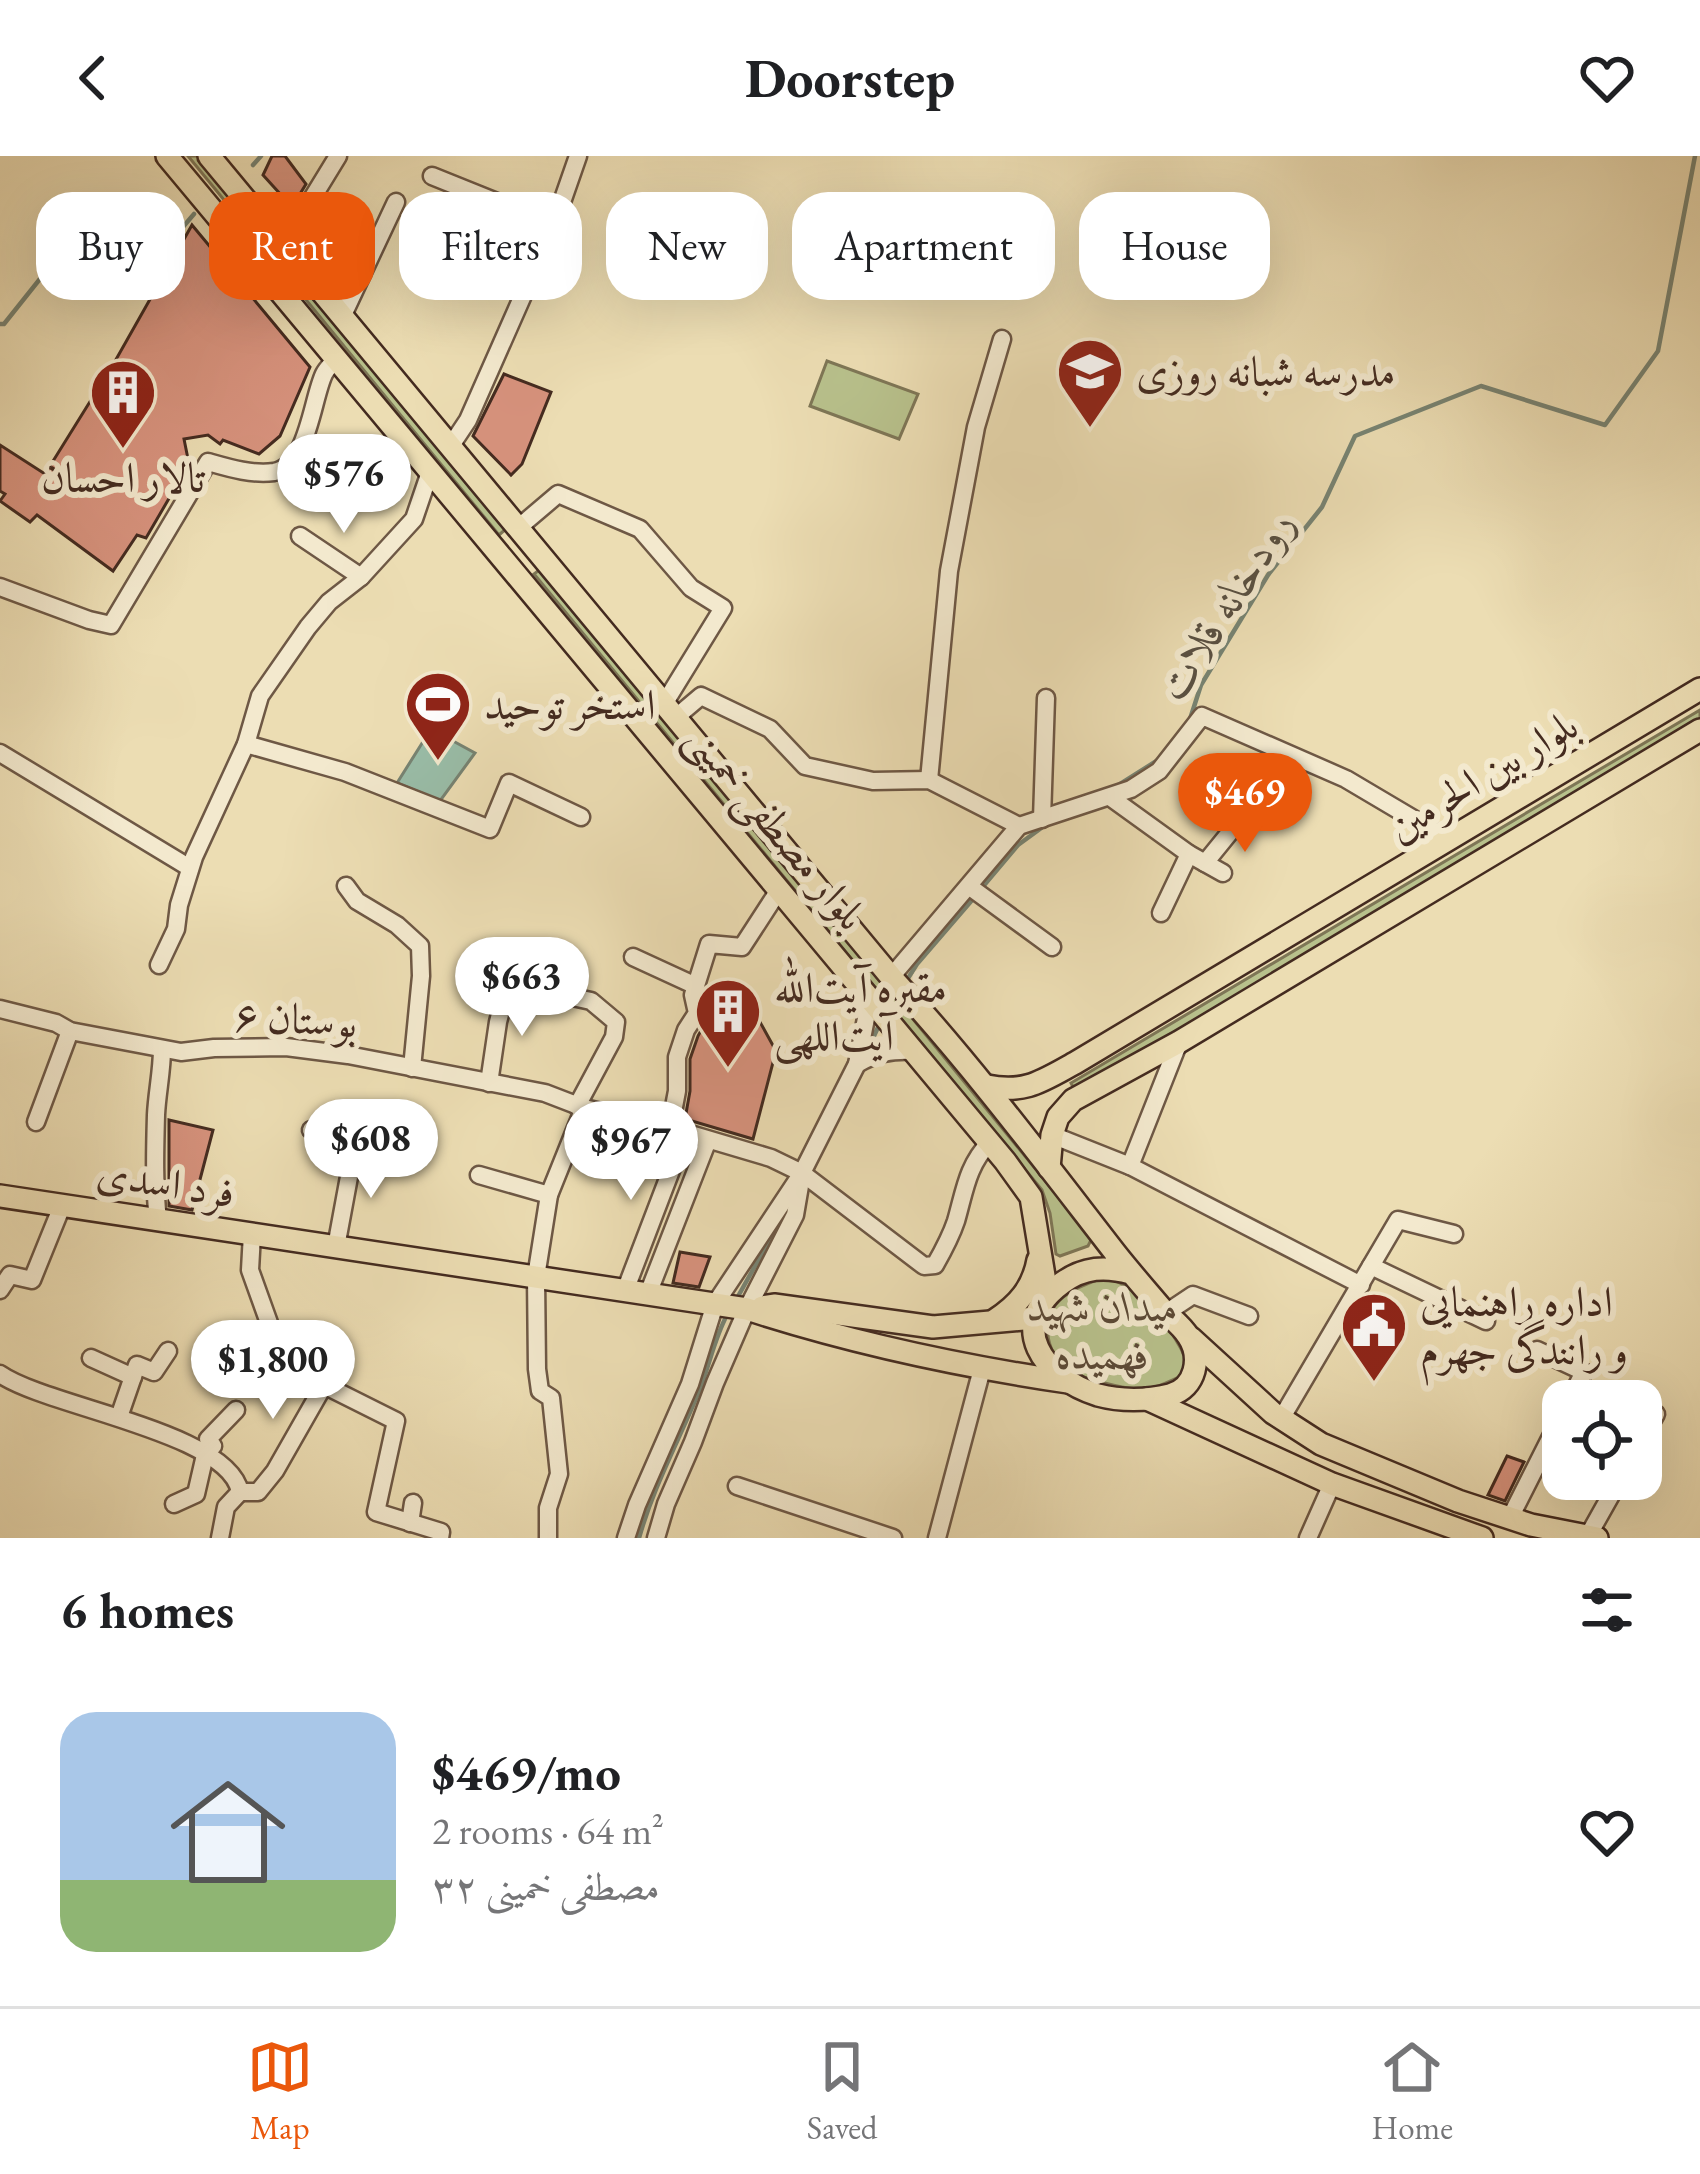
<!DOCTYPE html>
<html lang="en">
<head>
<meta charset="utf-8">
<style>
  :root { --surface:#fff; --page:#f2f2f2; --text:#202124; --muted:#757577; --line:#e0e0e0; --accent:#ea580c }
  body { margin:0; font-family:"EB Garamond",Amiri,serif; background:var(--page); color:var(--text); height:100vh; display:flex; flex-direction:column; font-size:45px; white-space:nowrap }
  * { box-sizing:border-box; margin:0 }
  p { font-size:39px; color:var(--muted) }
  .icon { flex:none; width:66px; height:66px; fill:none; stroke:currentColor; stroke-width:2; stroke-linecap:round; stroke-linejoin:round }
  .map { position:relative; height:1382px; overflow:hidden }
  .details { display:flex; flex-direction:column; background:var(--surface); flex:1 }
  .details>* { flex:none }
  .hud { position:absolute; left:36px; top:36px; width:1629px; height:108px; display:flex; gap:24px }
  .fabs { position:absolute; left:1542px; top:1224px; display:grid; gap:24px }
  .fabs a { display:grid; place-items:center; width:120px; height:120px; border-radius:24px; background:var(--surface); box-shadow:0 12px 48px #0002; font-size:60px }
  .price { position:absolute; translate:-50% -102px; padding:0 27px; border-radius:42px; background:#fff; color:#222; font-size:39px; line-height:78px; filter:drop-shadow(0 3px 6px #0008) }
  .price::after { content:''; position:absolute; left:50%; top:72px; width:36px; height:27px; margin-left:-18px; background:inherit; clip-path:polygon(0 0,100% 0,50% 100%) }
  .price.on { background:var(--accent); color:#fff }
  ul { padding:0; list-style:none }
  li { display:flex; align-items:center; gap:36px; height:300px; padding:0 60px }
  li+li { border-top:3px solid var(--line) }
  li span { display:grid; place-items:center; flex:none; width:336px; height:240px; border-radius:36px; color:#555 }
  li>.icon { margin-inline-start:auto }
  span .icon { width:144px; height:144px; fill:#fffc; stroke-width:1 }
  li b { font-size:51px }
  h2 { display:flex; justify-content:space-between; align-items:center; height:144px; padding:0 60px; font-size:51px }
  .pill { padding:0 42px; border-radius:36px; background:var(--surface); box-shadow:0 12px 48px #0002; font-size:42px; line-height:108px }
  .pill.on { background:var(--accent); color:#fff }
  header { display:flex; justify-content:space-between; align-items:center; height:156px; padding:0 60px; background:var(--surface); font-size:54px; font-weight:700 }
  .dock { display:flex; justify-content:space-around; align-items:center; height:168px; border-top:3px solid var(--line); background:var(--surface); font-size:33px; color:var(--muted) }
  .dock a { display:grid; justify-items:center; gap:6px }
  .dock .on { color:var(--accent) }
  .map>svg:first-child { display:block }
</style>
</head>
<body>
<header><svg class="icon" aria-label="back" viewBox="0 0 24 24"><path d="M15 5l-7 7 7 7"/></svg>Doorstep<svg class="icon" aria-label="heart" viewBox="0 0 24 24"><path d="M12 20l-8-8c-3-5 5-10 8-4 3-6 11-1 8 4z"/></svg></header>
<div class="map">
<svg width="1700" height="1382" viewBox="0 0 1700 1382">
  <rect width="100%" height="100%" fill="#ecddb3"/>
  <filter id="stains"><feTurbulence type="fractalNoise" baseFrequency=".00167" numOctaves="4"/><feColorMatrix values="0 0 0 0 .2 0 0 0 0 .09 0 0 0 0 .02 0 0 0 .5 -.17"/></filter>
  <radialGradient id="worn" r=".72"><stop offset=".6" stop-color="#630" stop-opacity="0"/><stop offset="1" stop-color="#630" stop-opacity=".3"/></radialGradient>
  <g fill="#b8c18c" stroke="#7e7656" stroke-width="3">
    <path d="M188,0h12l307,372 -8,7z"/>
    <path d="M827,205l91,33 -19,45 -89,-33z"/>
    <path d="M543,411l549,671 -4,8 -28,10 -4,-2 -6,-41 -8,-23 -508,-616z"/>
    <path d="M1700,554v11l-625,370 -4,-8z"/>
    <path d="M1102,1122c34,2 73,53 85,84l-6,14c-15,7 -28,14 -45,13 -15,-1 -50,-10 -64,-17 -25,-14 -34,-51 -12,-72 11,-11 28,-16 42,-22z"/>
  </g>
  <path fill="#99bda8" stroke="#778372" stroke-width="3" d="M431,573l44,24 -35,48 -43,-18z"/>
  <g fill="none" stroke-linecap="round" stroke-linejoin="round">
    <g stroke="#778372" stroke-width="4.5">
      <path d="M253,9l8,-9"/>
      <path d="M0,168h4l63,-79 32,6 49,17 46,-54"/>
      <path d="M1190,563l11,-34 67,-110 54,-68 33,-71 126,-50 124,39 53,-74 37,-195"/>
      <path d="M1117,630l41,-26"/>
      <path d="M980,734l38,-45 26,-19"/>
      <path d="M905,827l12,-19 56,-65"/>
      <path d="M867,895l13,-28"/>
      <path d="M736,1144l47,-84"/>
      <path d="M639,1382c14,-50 38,-94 58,-142 12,-27 16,-55 30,-81"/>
    </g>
  </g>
  <g fill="#d7927d" stroke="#442b20" stroke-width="3">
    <path d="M272,0h13l21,28 -14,23 -29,-32z"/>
    <path d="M192,69l118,142 -30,69 -21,18 -36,-14 -3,4 -12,-9 -24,4 5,25 -43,74 -9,-3 -24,36 -76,-56 -7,7 -30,-21 5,-7 -5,-3v-46l45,29 69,-111z"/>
    <path d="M504,218l47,18 -29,72 -11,11 -38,-39z"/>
    <path d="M722,836l2,6 23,4 -5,16 18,4 16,29 -23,88 -68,-20 5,-28v-32l8,-23 11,-20 -3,-20z"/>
    <path d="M169,964l44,10 -21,80 -23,-4z"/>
    <path d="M680,1096l30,5 -11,30 -26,-4z"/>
    <path d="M1507,1300l17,6 -19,39 -17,-6z"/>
  </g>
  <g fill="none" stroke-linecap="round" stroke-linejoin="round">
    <defs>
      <g id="minor">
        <path d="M432,20l122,49"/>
        <path d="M283,90l55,-90"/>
        <path d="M343,159l53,-113"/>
        <path d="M450,291l18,-27 86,-195 24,-69"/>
        <path d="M518,372l40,-34 82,35 51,59 32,20 -59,96"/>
        <path d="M300,380l61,41"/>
        <path d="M0,431l89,33 22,5 97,-163c21,6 44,13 66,10 34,-6 38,-73 50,-98 3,-6 8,-10 12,-15"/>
        <path d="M675,562l26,-22 69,33 35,37 68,15 56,-1 90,46"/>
        <path d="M246,588l99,28 145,57 19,-46 72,34"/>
        <path d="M0,597l190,115"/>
        <path d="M929,624l20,-209 27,-144 26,-88"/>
        <path d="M1110,641l79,57 34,19"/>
        <path d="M1042,663l4,-121"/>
        <path d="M1205,707l39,-48"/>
        <path d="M346,730l11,15 40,24 23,21 1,30 -9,92"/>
        <path d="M970,731l82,60"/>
        <path d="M1161,757l28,-59"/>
        <path d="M633,801l63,29"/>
        <path d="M159,809l17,-36 3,-24 15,-48 52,-113 14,-48 48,-69 21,-25 32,-25 53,-58 16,-47"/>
        <path d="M891,821l128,-151 112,-37 28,-18 43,-55 144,63 103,61"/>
        <path d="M540,834l51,11 25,21 -2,15 -37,69"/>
        <path d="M0,853l56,14 14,8 111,21 33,-4 72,-1 62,8 197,38 39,15 86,20 101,30 31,15 122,93 11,-1c8,-14 16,-29 21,-44 9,-31 11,-55 34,-79"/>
        <path d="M857,908c19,-11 34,-14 56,-13"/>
        <path d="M489,927l9,-61 9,-35"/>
        <path d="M36,966l34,-91"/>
        <path d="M670,972l7,-37v-34l9,-27 11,-17 -4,-18 16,-51 33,3 37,-57"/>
        <path d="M311,974l45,9"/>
        <path d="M1052,979l78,31 231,119"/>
        <path d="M1130,1010l49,-124"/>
        <path d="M479,1019l70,20"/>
        <path d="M158,1064c-4,-34 -3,-70 -2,-105 1,-22 6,-44 6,-66"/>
        <path d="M252,1078l-2,36 23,64 26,22 25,29 72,36 -20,91 65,20 -1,6"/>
        <path d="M336,1091l20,-108 45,8"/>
        <path d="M1371,1110l115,55"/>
        <path d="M0,1134l10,-15 22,5 30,-74"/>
        <path d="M625,1135l60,-157"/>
        <path d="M648,1138l60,-154"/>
        <path d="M1166,1157l27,-18 56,21"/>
        <path d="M1537,1194l47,22 -15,29"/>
        <path d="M91,1202l42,19"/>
        <path d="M0,1218c47,33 229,58 240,118l-14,15 -6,31"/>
        <path d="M119,1261l18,-52 17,7 14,-21"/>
        <path d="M1281,1263l117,-199 56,14"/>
        <path d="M1641,1285l15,-27"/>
        <path d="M737,1330l156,52"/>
        <path d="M240,1336h18l17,-21 49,-86"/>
        <path d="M174,1348l22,-10 9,-39 8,-9 -5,-7 28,-29"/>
        <path d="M1510,1362l53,-105"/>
        <path d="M410,1367l3,-20"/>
        <path d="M1588,1380l32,-57"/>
        <path d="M548,1382v-30l11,-34 -8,-76 -11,-7 -3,-22 -1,-92 13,-82 35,-87"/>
        <path d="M626,1382l11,-33 53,-121 25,-80 87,-131 55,-109 13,-66"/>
        <path d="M656,1382l10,-34 27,-62 22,-59 32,-74 48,-94 6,-35"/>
        <path d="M937,1382l45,-169"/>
        <path d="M1308,1382l24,-54"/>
      </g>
      <g id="major">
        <path d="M167,0l838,1005 26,36 16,97"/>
        <path d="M209,0l682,821c81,88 152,183 225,277 15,19 31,37 47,56 8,8 19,16 25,26 14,21 8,52 -18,59 -23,6 -50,6 -72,0 -55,-17 -93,-70 -36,-112 22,-16 43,-17 69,-10"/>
        <path d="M987,930c38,8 55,-5 88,-23l625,-374"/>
        <path d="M1049,1012l3,-33 6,-18 15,-17 106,-58 521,-312"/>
        <path d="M0,1040l747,113c105,34 213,57 321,73"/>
        <path d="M762,1151l12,-2 159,22 102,-9"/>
        <path d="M995,1164c23,-15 38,-32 43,-60"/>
        <path d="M1191,1182l82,75 48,31 137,57 73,24 66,13"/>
        <path d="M1147,1243l185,85 150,54"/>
      </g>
    </defs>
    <use href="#minor" stroke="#6e5845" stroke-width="21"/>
    <use href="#major" stroke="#442b20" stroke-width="26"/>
    <use href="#minor" stroke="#f3e9ce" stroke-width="16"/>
    <use href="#major" stroke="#ecddb3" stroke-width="21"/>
  </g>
  <defs>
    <symbol id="school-pin" viewBox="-11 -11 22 30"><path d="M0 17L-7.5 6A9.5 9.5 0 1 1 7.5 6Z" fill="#8f2418" stroke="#f3e9ce"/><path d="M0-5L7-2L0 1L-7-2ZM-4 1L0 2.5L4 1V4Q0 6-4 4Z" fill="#fff"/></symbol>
    <symbol id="building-pin" viewBox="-11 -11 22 30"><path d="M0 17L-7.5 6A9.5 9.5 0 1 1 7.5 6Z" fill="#8f2418" stroke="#f3e9ce"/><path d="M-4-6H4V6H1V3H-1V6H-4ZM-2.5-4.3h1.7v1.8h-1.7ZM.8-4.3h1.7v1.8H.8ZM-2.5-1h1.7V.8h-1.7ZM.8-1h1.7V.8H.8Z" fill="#fff"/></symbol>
    <symbol id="stadium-pin" viewBox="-11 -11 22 30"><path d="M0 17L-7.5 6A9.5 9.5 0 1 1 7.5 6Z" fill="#8f2418" stroke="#f3e9ce"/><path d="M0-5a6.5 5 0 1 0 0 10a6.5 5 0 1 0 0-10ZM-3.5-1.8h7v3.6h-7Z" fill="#fff"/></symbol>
    <symbol id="civic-pin" viewBox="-11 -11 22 30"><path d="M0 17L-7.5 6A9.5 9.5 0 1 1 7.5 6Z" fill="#8f2418" stroke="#f3e9ce"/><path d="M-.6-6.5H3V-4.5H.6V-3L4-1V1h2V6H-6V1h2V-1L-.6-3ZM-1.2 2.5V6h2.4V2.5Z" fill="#fff"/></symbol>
  </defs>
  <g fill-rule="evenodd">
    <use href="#school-pin" x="1052" y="177" width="76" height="104"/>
    <use href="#building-pin" x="85" y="198" width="76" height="104"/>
    <use href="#stadium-pin" x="400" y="510" width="76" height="104"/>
    <use href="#building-pin" x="690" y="817" width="76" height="104"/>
    <use href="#civic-pin" x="1336" y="1131" width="76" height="104"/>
  </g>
  <g text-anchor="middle" stroke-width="12" stroke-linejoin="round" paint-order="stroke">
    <g font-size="42" fill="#442b20" stroke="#f3e9ce" text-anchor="start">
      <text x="1136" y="230">مدرسه شبانه روزی</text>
      <text x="123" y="336" text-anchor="middle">تالار احسان</text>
      <text x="484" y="563">استخر توحید</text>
      <text x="774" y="846">مقبره آیت‌الله<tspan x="774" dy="48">آیت‌اللهی</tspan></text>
      <text x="1420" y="1160">اداره راهنمایی<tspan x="1420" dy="48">و رانندگی جهرم</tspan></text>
    </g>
    <g font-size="42" fill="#442b20" stroke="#f3e9ce">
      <text transform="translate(1482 619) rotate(-31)" y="15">بلوار بین الحرمین</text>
      <text transform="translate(777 670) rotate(50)" y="15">بلوار مصطفی خمینی</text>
      <text transform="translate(296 862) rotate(4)" y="15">بوستان ۶</text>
      <text transform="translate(166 1026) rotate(9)" y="15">فرد اسدی</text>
    </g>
    <g font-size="42" font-style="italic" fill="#5b4936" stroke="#f3e9ce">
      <text x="1103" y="1165">میدان شهید<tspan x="1103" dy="48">فهمیده</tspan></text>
    </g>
    <g font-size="45" font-style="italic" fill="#595042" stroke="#f3e9ce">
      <text transform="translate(1225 448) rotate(-58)" y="16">رودخانه قلات</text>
    </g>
  </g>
  <rect width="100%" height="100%" filter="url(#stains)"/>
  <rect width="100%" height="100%" fill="url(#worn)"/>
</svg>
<div class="fabs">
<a><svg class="icon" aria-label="locate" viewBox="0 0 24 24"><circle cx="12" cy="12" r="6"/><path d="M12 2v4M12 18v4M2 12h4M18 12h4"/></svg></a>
</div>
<b class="price" style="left:344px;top:380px">$576</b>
<b class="price on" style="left:1245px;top:699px">$469</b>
<b class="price" style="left:522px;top:883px">$663</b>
<b class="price" style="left:371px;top:1045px">$608</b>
<b class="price" style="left:631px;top:1047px">$967</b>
<b class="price" style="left:273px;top:1266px">$1,800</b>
<div class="hud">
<a class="pill">Buy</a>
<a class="pill on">Rent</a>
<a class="pill">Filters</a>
<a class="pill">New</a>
<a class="pill">Apartment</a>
<a class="pill">House</a>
</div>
</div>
<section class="details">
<h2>6 homes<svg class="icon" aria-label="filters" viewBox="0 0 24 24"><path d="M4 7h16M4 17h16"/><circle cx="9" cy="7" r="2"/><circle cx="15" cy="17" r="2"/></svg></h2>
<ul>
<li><span style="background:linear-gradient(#a9c7e8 70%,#8fb573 0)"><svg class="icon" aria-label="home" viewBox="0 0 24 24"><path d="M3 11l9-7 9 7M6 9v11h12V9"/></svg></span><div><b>$469/mo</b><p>2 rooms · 64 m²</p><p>مصطفی خمینی ۳۲</p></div><svg class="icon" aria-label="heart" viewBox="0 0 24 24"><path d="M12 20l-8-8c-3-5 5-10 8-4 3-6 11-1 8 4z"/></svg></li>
</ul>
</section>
<nav class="dock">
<a class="on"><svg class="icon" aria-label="map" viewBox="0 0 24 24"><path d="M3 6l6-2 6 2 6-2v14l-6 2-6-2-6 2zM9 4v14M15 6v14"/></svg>Map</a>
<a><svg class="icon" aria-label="saved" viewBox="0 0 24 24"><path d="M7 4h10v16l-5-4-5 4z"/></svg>Saved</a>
<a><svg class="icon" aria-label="home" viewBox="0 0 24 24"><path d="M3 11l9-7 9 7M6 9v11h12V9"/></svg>Home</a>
</nav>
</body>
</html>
